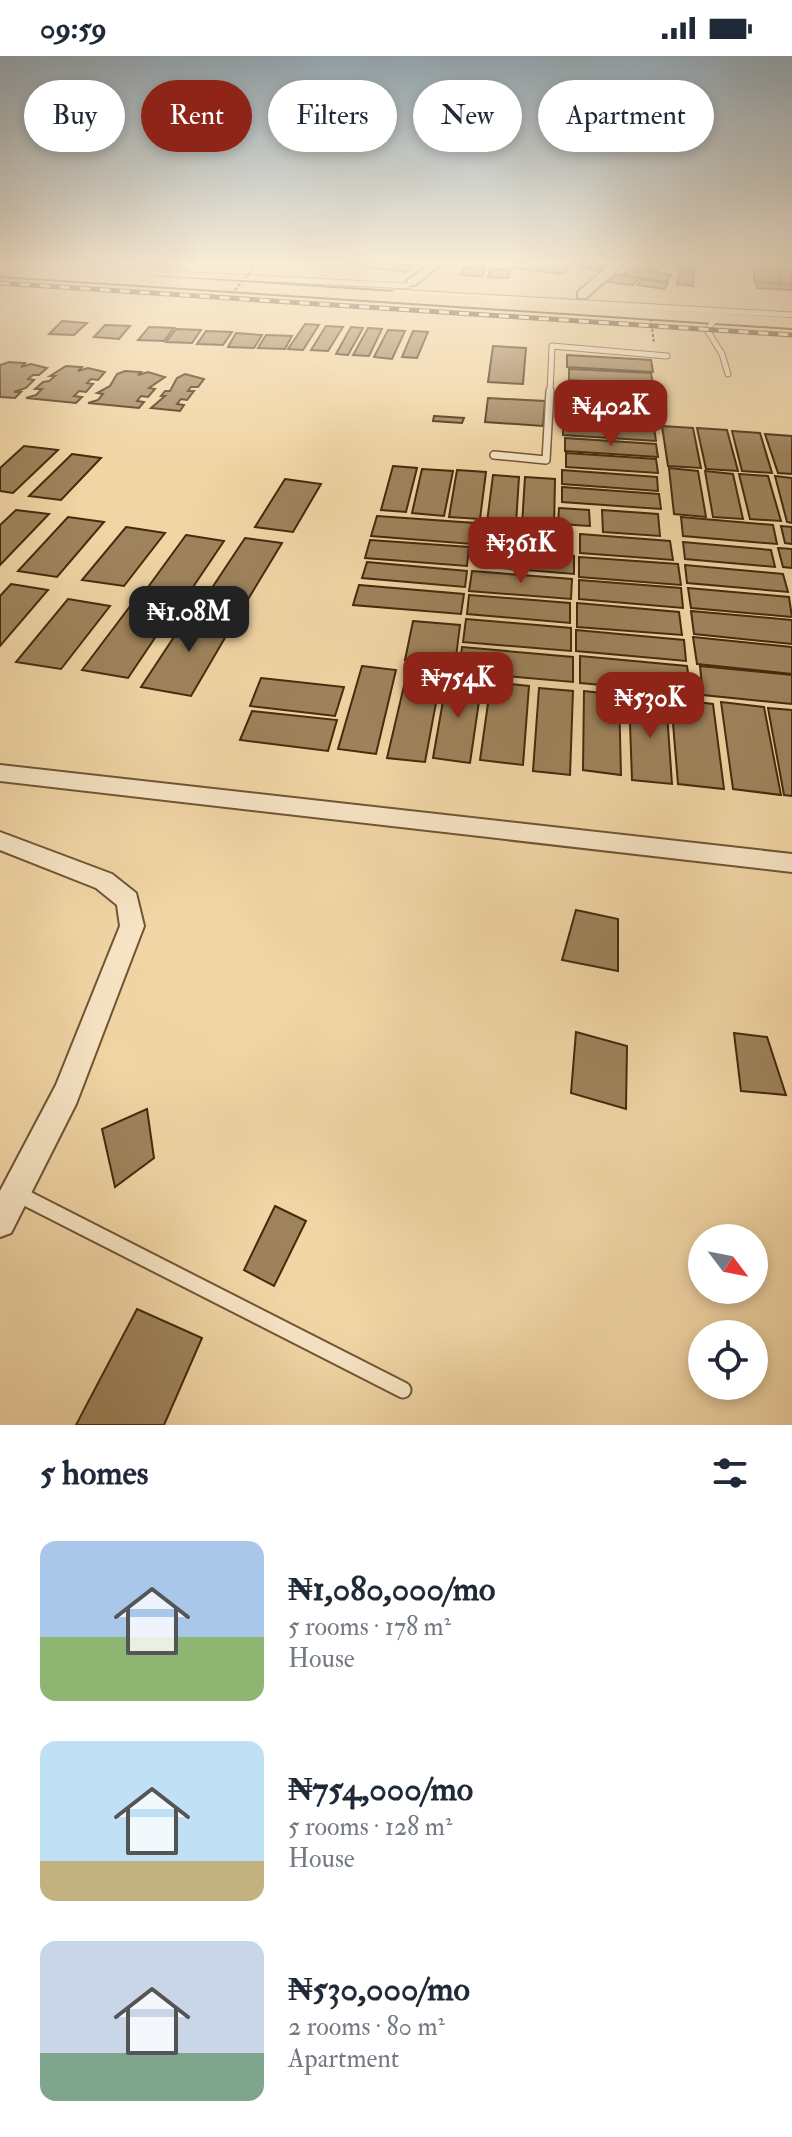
<!DOCTYPE html>
<html lang="en">
<head>
<meta charset="utf-8">
<style>
  :root { --surface:#fff; --page:#f6f6f7; --text:#1f2937; --muted:#747a83; --accent:#8f2418 }
  body { margin:0; font-family:"IM FELL Double Pica",serif; background:var(--page); color:var(--text); height:100vh; display:flex; flex-direction:column; font-size:30px; white-space:nowrap }
  * { box-sizing:border-box; margin:0 }
  p { font-size:26px; color:var(--muted) }
  .icon { flex:none; width:44px; height:44px; fill:none; stroke:currentColor; stroke-width:2; stroke-linecap:round; stroke-linejoin:round }
  .map { position:relative; height:1369px; overflow:hidden }
  .sheet { display:flex; flex-direction:column; background:var(--surface); flex:1 }
  .sheet>* { flex:none }
  .guide { position:absolute; left:24px; top:24px; width:744px; height:72px; display:flex; gap:16px }
  .needle { width:52px; rotate:122deg }
  .fabs { position:absolute; left:688px; top:1168px; display:grid; gap:16px }
  .fabs a { display:grid; place-items:center; width:80px; height:80px; border-radius:50%; background:var(--surface); box-shadow:0 4px 12px #0003; font-size:40px }
  .price { position:absolute; translate:-50% -68px; padding:0 18px; border-radius:16px; background:var(--accent); color:#fff; font-size:26px; line-height:52px; filter:drop-shadow(0 2px 4px #0008) }
  .price::after { content:''; position:absolute; left:50%; top:48px; width:24px; height:18px; margin-left:-12px; background:inherit; clip-path:polygon(0 0,100% 0,50% 100%) }
  .price.on { background:#222; color:#fff }
  ul { padding:0; list-style:none }
  li { display:flex; align-items:center; gap:24px; height:200px; padding:0 40px }
  li span { display:grid; place-items:center; flex:none; width:224px; height:160px; border-radius:16px; color:#555 }
  li>.icon { margin-inline-start:auto }
  span .icon { width:96px; height:96px; fill:#fffc; stroke-width:1 }
  li b { font-size:34px }
  h2 { display:flex; justify-content:space-between; align-items:center; height:96px; padding:0 40px; font-size:34px }
  .tag { padding:0 28px; border-radius:36px; background:var(--surface); box-shadow:0 4px 12px #0003; font-size:28px; line-height:72px }
  .tag.on { background:var(--accent); color:#fff }
  .status { display:flex; justify-content:space-between; align-items:center; height:56px; padding:0 40px; background:var(--surface); direction:ltr }
  .status svg { height:22px; fill:currentColor }
  .map>svg:first-child { display:block }
</style>
</head>
<body>
<div class="status"><b>09:59</b><svg viewBox="0 0 49 12"><path d="M0 12V9h3v3zM5 12V6h3v6zM10 12V3h3v9zM15 12V0h3v12zM26 1h20v11H26zM47 4h2v5h-2z"/></svg></div>
<div class="map">
<svg width="792" height="1369" viewBox="0 0 792 1369">
  <rect width="100%" height="100%" fill="#f1d5a5"/>
  <filter id="stains"><feTurbulence type="fractalNoise" baseFrequency=".0025" numOctaves="4"/><feColorMatrix values="0 0 0 0 .2 0 0 0 0 .09 0 0 0 0 .02 0 0 0 .5 -.17"/></filter>
  <radialGradient id="worn" r=".72"><stop offset=".6" stop-color="#630" stop-opacity="0"/><stop offset="1" stop-color="#630" stop-opacity=".3"/></radialGradient>
  <g fill="#9f835c" stroke="#462a0d" stroke-width="2">
    <path d="M371,207h17l24,3 -6,6 -40,-5z"/>
    <path d="M516,207h24l30,5 -7,6 -53,-6z"/>
    <path d="M579,207h21l6,1 -9,3 8,1 -5,4 -25,-6z"/>
    <path d="M635,207h28l-5,9 -27,-4z"/>
    <path d="M665,207l29,1 -8,3 8,1 -1,18 -16,-2 4,-18z"/>
    <path d="M754,210l22,1 4,16 -26,-2z"/>
    <path d="M781,211l11,1v16l-12,-1z"/>
    <path d="M464,212l21,1 -3,8 -21,-2z"/>
    <path d="M490,213l20,1 -2,8 -20,-1z"/>
    <path d="M629,213l13,1 29,5 -4,7 -44,-7z"/>
    <path d="M615,218l24,4 -6,7 -25,-3z"/>
    <path d="M642,223l26,4 -4,6 -27,-4z"/>
    <path d="M756,227l36,3v4l-35,-2z"/>
    <path d="M62,265l25,2 -13,12 -25,-1z"/>
    <path d="M305,268l14,1 -16,25 -15,-1z"/>
    <path d="M105,269l25,1 -11,13 -25,-2z"/>
    <path d="M326,270l17,1 -15,24 -17,-1z"/>
    <path d="M149,271l25,1 -10,13 -26,-1z"/>
    <path d="M351,271l12,1 -15,27 -12,-1z"/>
    <path d="M368,272l14,1 -13,27 -16,-1z"/>
    <path d="M176,273l25,1 -9,13 -26,-1z"/>
    <path d="M388,274l17,1 -13,28 -18,-2z"/>
    <path d="M206,275l26,1 -9,13 -26,-1z"/>
    <path d="M413,275l15,1 -11,26 -15,-1z"/>
    <path d="M236,277l26,2 -8,13 -26,-1z"/>
    <path d="M266,279l26,1 -7,13 -27,-1z"/>
    <path d="M493,290l33,2 -3,36 -35,-2z"/>
    <path d="M567,299l84,5 2,12 -86,-5z"/>
    <path d="M9,306l16,1 -4,4 10,-3 16,4 -8,7h-6l-5,4 6,1 -8,8 -12,4h7l-6,6 -15,-1v-32z"/>
    <path d="M66,310l16,1 -4,4 10,-3 17,4 -7,8 -7,-1 -4,4 6,1 -7,8 -7,-1 -5,5 8,1 -6,6 -50,-5 10,-3 6,-6h-7l8,-7 6,-1 6,-5h-5z"/>
    <path d="M569,313l82,4 2,12 -84,-5z"/>
    <path d="M125,315l16,1 -3,3 10,-3 17,5 -16,11 6,1 -7,8 -7,-1 -4,5 7,1 -5,6 -51,-5 10,-3 5,-6 -6,-1 13,-7 7,-12z"/>
    <path d="M185,318l19,5 -6,8h-7l-3,4h6l-7,9 -6,-1 -4,5 7,1 -4,6 -29,-3 14,-12h-4l4,-5h5l7,-13z"/>
    <path d="M569,326l81,4 2,12 -84,-5z"/>
    <path d="M566,339l88,5 1,12 -89,-6z"/>
    <path d="M488,342l57,3 -2,25 -58,-4z"/>
    <path d="M566,352l88,5 2,13 -91,-5z"/>
    <path d="M434,360l30,2 -2,5 -29,-2z"/>
    <path d="M563,366l91,6 2,13 -93,-6z"/>
    <path d="M662,370l31,2 8,40 -33,-2z"/>
    <path d="M697,372l30,2 11,41 -32,-2z"/>
    <path d="M732,375l28,2 12,40 -30,-2z"/>
    <path d="M765,378l27,2v38l-14,-1z"/>
    <path d="M565,382l91,6 2,13 -93,-6z"/>
    <path d="M24,390l34,4 -45,43 -13,-2v-23z"/>
    <path d="M566,397l90,6 2,14 -92,-6z"/>
    <path d="M72,398l29,4 -40,42 -32,-4z"/>
    <path d="M393,410l24,2 -11,44 -25,-2z"/>
    <path d="M669,412l29,3 8,46 -32,-3z"/>
    <path d="M422,413l31,2 -9,45 -32,-3z"/>
    <path d="M457,414l29,2 -6,47 -31,-2z"/>
    <path d="M562,414l95,7 1,14 -96,-7z"/>
    <path d="M705,415l28,3 10,45 -30,-2z"/>
    <path d="M739,418l29,2 13,45 -31,-2z"/>
    <path d="M493,419l26,2 -3,47 -29,-2z"/>
    <path d="M775,420l17,2v45l-5,-1z"/>
    <path d="M525,421l30,2 -1,49 -32,-3z"/>
    <path d="M285,423l36,5 -28,48 -38,-5z"/>
    <path d="M562,431l97,7 2,15 -99,-7z"/>
    <path d="M559,452l30,2 1,16 -32,-2z"/>
    <path d="M16,454l33,4 -49,51v-40z"/>
    <path d="M602,454l56,4 2,22 -57,-4z"/>
    <path d="M377,460l98,7 -3,21 -101,-8z"/>
    <path d="M68,461l36,5 -47,55 -39,-6z"/>
    <path d="M681,461l92,8 4,19 -94,-8z"/>
    <path d="M479,469l93,7v20l-95,-7z"/>
    <path d="M781,470l11,1v17l-7,-1z"/>
    <path d="M126,471l39,6 -41,53 -42,-6z"/>
    <path d="M580,478l90,7 3,19 -93,-7z"/>
    <path d="M186,479l38,6 -37,55 -41,-6z"/>
    <path d="M245,482l37,5 -38,63 -40,-6z"/>
    <path d="M370,484l99,7 -2,19 -102,-8z"/>
    <path d="M683,486l88,8 4,17 -90,-8z"/>
    <path d="M778,492l14,1v19l-9,-1z"/>
    <path d="M479,493l95,7v18l-97,-8z"/>
    <path d="M579,501l99,7 3,21 -102,-8z"/>
    <path d="M367,506l100,9 -2,16 -103,-9z"/>
    <path d="M685,509l98,9 5,18 -101,-9z"/>
    <path d="M472,515l100,8 -1,20 -102,-8z"/>
    <path d="M579,524l102,8 2,20 -104,-9z"/>
    <path d="M11,528l37,6 -48,56v-50z"/>
    <path d="M359,529l105,9 -3,20 -108,-9z"/>
    <path d="M688,532l101,9 3,20 -101,-9z"/>
    <path d="M469,539l101,8v20l-103,-9z"/>
    <path d="M68,543l42,7 -49,63 -45,-7z"/>
    <path d="M577,547l102,9 3,23 -105,-8z"/>
    <path d="M131,549l42,6 -45,67 -46,-8z"/>
    <path d="M191,555l45,8 -45,77 -50,-9z"/>
    <path d="M691,555l101,9v24l-98,-10z"/>
    <path d="M466,563l105,9v23l-108,-9z"/>
    <path d="M413,565l47,4 -5,40 -50,-5z"/>
    <path d="M576,574l108,10 2,21 -110,-10z"/>
    <path d="M693,581l99,10v27l-95,-10z"/>
    <path d="M462,591l111,10v25l-114,-10z"/>
    <path d="M580,600l107,10 4,27 -111,-10z"/>
    <path d="M362,610l34,4 -20,84 -38,-5z"/>
    <path d="M700,610l92,9v29l-89,-9z"/>
    <path d="M407,617l34,3 -16,86 -38,-4z"/>
    <path d="M261,622l83,9 -9,29 -85,-10z"/>
    <path d="M447,622l35,3 -12,82 -37,-5z"/>
    <path d="M491,626l38,4 -6,79 -43,-5z"/>
    <path d="M539,632l34,3 -3,84 -37,-4z"/>
    <path d="M584,635l35,4 2,80 -38,-5z"/>
    <path d="M629,640l37,3 6,85 -40,-4z"/>
    <path d="M671,643l42,5 11,85 -46,-5z"/>
    <path d="M721,646l43,5 17,88 -48,-6z"/>
    <path d="M768,652l24,2v86l-8,-1z"/>
    <path d="M252,655l85,9 -9,31 -88,-11z"/>
    <path d="M576,854l42,9v52l-56,-11z"/>
    <path d="M576,976l51,14 -1,63 -55,-16z"/>
    <path d="M734,977l33,4 19,58 -45,-4z"/>
    <path d="M147,1053l7,49 -39,29 -13,-58z"/>
    <path d="M275,1150l31,15 -32,65 -30,-16z"/>
    <path d="M137,1253l65,29 -38,87h-88z"/>
  </g>
  <g fill="none" stroke-linecap="round" stroke-linejoin="round">
    <defs>
      <g id="service-far2">
        <path d="M0,209l407,21"/>
        <path d="M126,217l21,4"/>
        <path d="M395,236l397,23"/>
        <path d="M716,262l-9,12 15,24 6,20"/>
        <path d="M550,337l2,-47 115,10"/>
      </g>
      <path id="service-far1" d="M494,399l52,5 4,-69"/>
      <path id="service" d="M18,1138l385,196"/>
      <g id="minor">
        <path d="M167,207h13l-18,8 -5,-3z"/>
        <path d="M431,207h11l-27,22h-8v-4z"/>
        <path d="M0,709l792,89v18l-792,-91z"/>
        <path d="M0,776l112,42 24,19 8,33 -68,178 -65,129 -11,4v-46l56,-106 64,-159 -3,-21 -21,-17 -96,-38z"/>
      </g>
      <path id="tertiary" d="M612,207h13l-39,35h-8v-6z"/>
      <path id="trunk" d="M0,210l792,52v10l-792,-52z"/>
    </defs>
    <use href="#service-far2" stroke="#715533" stroke-width="7"/>
    <use href="#service-far1" stroke="#715533" stroke-width="10"/>
    <use href="#service" stroke="#715533" stroke-width="19"/>
    <use href="#minor" stroke="#715533" stroke-width="4"/>
    <use href="#tertiary" stroke="#715533" stroke-width="4"/>
    <use href="#trunk" stroke="#462a0d" stroke-width="4"/>
    <use href="#service-far2" stroke="#f6e4c4" stroke-width="5"/>
    <use href="#service-far1" stroke="#f6e4c4" stroke-width="7"/>
    <use href="#service" stroke="#f6e4c4" stroke-width="15"/>
    <use href="#minor" fill="#f6e4c4" fill-rule="evenodd"/>
    <use href="#tertiary" fill="#f6e4c4" fill-rule="evenodd"/>
    <use href="#trunk" fill="#f1d5a5" fill-rule="evenodd"/>
    <defs>
      <path id="rail" d="M0,227l792,52"/>
    </defs>
    <use href="#rail" stroke="#462a0d" stroke-width="5"/>
    <use href="#rail" stroke="#f6e4c4" stroke-width="3" stroke-dasharray="10" stroke-linecap="butt"/>
    <g stroke="#462a0d" stroke-width="2" stroke-dasharray="3 2" stroke-linecap="butt">
      <path d="M235,234l19,-23"/>
      <path d="M651,263l3,25"/>
    </g>
  </g>
  <linearGradient id="sky" x2="0" y2="1"><stop stop-color="#94aab8"/><stop offset="0.52" stop-color="#f9ecd6"/><stop offset="1" stop-color="#f9ecd6" stop-opacity="0"/></linearGradient>
  <rect width="792" height="398" fill="url(#sky)"/>
  <rect width="100%" height="100%" filter="url(#stains)"/>
  <rect width="100%" height="100%" fill="url(#worn)"/>
</svg>
<div class="fabs">
<a><svg class="needle" viewBox="-14 -14 28 28"><path d="M0-13l5 13h-10z" fill="#e53935"/><path d="M0 13l5-13h-10z" fill="#747a83"/></svg></a>
<a><svg class="icon" aria-label="locate" viewBox="0 0 24 24"><circle cx="12" cy="12" r="6"/><path d="M12 2v4M12 18v4M2 12h4M18 12h4"/></svg></a>
</div>
<b class="price" style="left:611px;top:392px">₦402K</b>
<b class="price" style="left:521px;top:529px">₦361K</b>
<b class="price on" style="left:189px;top:598px">₦1.08M</b>
<b class="price" style="left:458px;top:664px">₦754K</b>
<b class="price" style="left:650px;top:684px">₦530K</b>
<div class="guide">
<a class="tag">Buy</a>
<a class="tag on">Rent</a>
<a class="tag">Filters</a>
<a class="tag">New</a>
<a class="tag">Apartment</a>
</div>
</div>
<section class="sheet">
<h2>5 homes<svg class="icon" aria-label="filters" viewBox="0 0 24 24"><path d="M4 7h16M4 17h16"/><circle cx="9" cy="7" r="2"/><circle cx="15" cy="17" r="2"/></svg></h2>
<ul>
<li><span style="background:linear-gradient(#a9c7e8 60%,#8fb573 0)"><svg class="icon" aria-label="home" viewBox="0 0 24 24"><path d="M3 11l9-7 9 7M6 9v11h12V9"/></svg></span><div><b>₦1,080,000/mo</b><p>5 rooms · 178 m²</p><p>House</p></div></li>
<li><span style="background:linear-gradient(#bfe0f5 75%,#c2b280 0)"><svg class="icon" aria-label="home" viewBox="0 0 24 24"><path d="M3 11l9-7 9 7M6 9v11h12V9"/></svg></span><div><b>₦754,000/mo</b><p>5 rooms · 128 m²</p><p>House</p></div></li>
<li><span style="background:linear-gradient(#c9d6e8 70%,#7fa58c 0)"><svg class="icon" aria-label="home" viewBox="0 0 24 24"><path d="M3 11l9-7 9 7M6 9v11h12V9"/></svg></span><div><b>₦530,000/mo</b><p>2 rooms · 80 m²</p><p>Apartment</p></div></li>
</ul>
</section>
</body>
</html>
